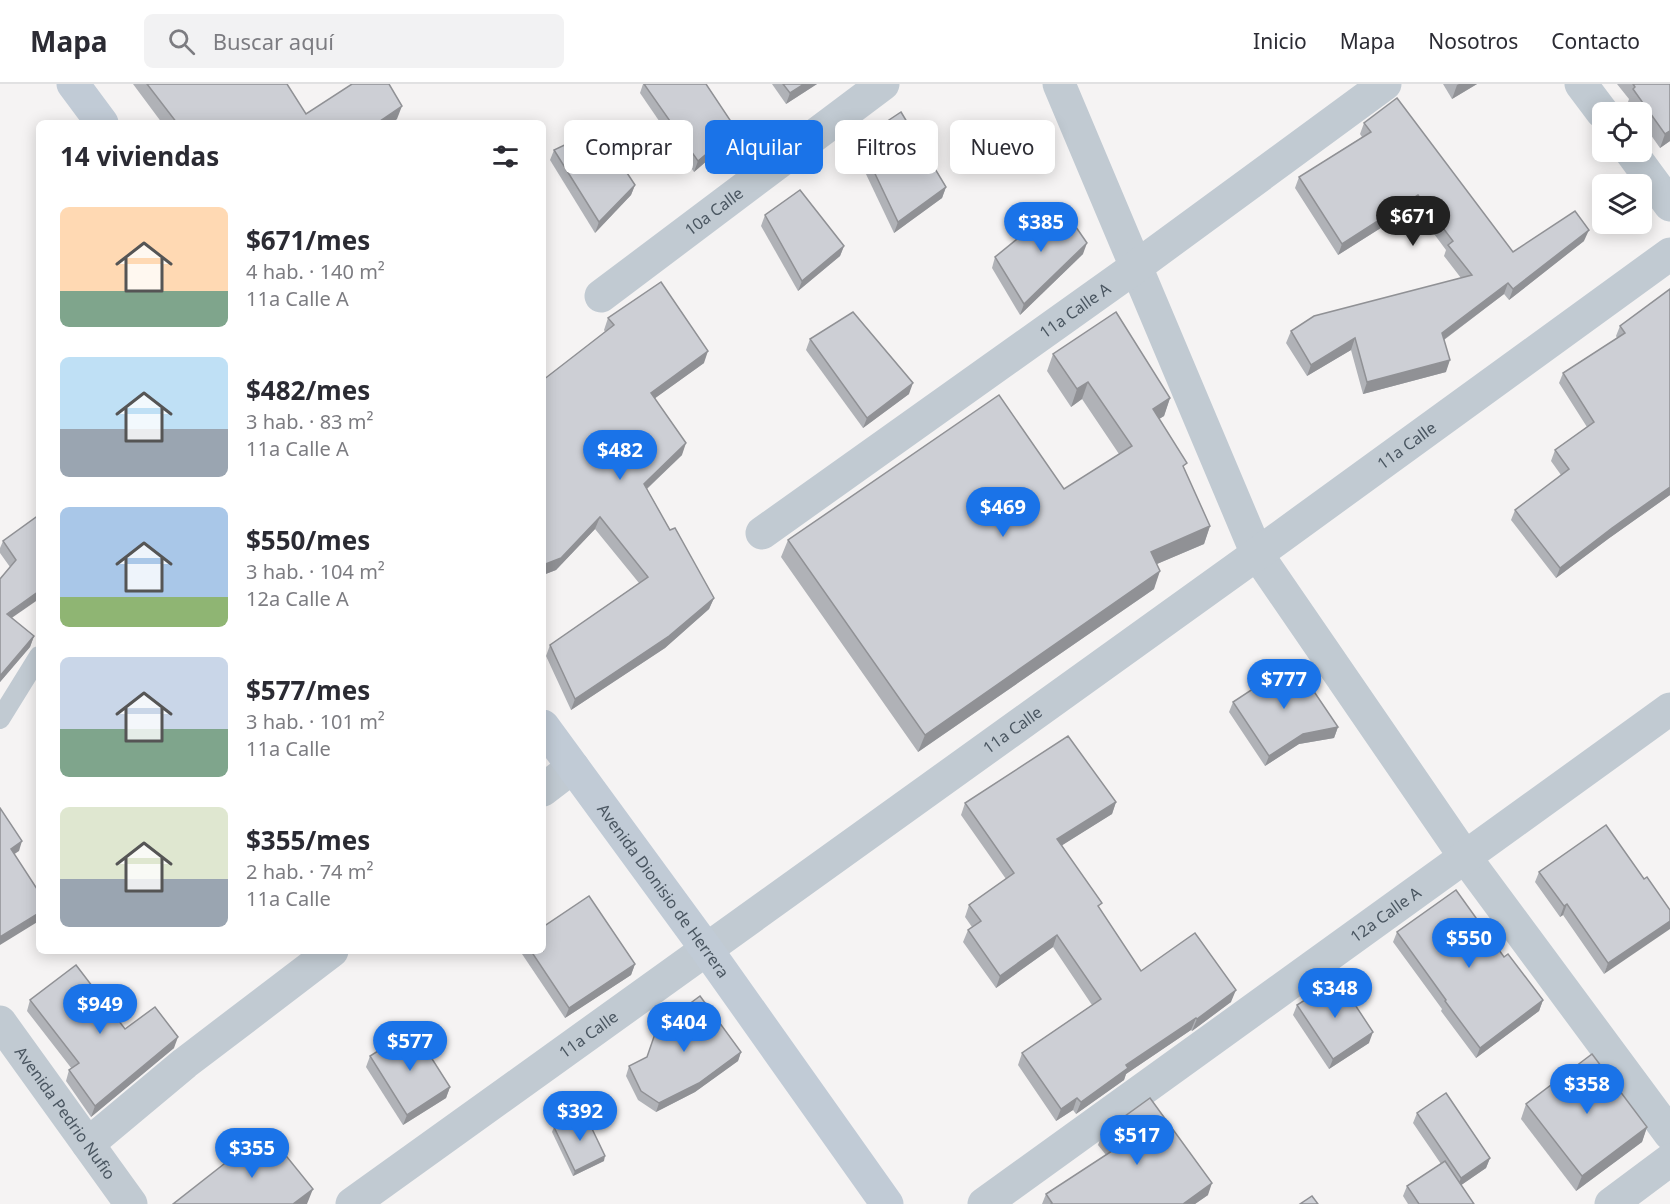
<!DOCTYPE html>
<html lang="es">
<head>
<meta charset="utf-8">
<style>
  :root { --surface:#fff; --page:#f2f2f3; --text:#2b2b33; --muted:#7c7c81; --line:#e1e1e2; --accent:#1a73e8 }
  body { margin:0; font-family:"Noto Sans",sans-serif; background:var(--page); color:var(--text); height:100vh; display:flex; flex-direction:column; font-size:22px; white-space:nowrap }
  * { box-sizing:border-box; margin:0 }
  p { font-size:20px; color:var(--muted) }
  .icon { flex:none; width:33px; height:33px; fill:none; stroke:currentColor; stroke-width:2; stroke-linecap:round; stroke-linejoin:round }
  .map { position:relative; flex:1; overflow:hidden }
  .details { position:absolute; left:36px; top:36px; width:510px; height:834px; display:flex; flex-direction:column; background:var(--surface); border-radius:9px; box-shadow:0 3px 15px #0003 }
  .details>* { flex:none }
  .banner { position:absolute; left:564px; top:36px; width:570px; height:54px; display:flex; gap:12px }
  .buttons { position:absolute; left:1592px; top:18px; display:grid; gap:12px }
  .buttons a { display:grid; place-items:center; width:60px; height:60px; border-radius:9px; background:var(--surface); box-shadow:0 3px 15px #0003; font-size:30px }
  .price { position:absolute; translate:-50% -51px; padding:0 14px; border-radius:21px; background:var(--accent); color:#fff; font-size:20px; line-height:39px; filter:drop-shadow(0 2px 3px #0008) }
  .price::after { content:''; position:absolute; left:50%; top:36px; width:18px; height:14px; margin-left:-9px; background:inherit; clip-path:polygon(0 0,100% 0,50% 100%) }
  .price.selected { background:#222; color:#fff }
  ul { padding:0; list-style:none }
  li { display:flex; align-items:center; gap:18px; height:150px; padding:0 24px }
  li span { display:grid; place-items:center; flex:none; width:168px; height:120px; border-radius:9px; color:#555 }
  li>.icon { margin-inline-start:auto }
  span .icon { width:72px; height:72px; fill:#fffc; stroke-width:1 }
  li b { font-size:26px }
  h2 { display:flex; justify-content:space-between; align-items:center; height:72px; padding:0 24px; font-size:26px }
  .pill { padding:0 21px; border-radius:9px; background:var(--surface); box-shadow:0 3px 15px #0003; font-size:21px; line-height:54px }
  .pill.selected { background:var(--accent); color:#fff }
  header { display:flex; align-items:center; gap:36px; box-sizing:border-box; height:84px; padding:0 30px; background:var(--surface); border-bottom:2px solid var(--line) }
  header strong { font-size:28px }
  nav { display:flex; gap:33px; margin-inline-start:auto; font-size:21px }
  .search { width:420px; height:54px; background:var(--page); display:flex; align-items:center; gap:15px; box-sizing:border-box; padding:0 21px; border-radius:9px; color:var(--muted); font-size:22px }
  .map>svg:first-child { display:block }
</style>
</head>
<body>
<header>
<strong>Mapa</strong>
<div class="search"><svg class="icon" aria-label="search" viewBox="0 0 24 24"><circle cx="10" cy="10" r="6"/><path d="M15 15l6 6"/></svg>Buscar aquí</div>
<nav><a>Inicio</a><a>Mapa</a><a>Nosotros</a><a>Contacto</a></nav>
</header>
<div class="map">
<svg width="1670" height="1120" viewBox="0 0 1670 1120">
  <rect width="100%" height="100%" fill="#f5f3f3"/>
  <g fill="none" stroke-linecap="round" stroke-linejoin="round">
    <path stroke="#c1cad2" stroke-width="20" d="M0,635l39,-63"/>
    <g stroke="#c1cad2" stroke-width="33">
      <path d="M1059,0l198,470 208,303 205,277"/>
      <path d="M1581,0l21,28"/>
      <path d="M1631,68l39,53"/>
      <path id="s1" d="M601,212l282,-212"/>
      <path id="s2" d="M762,449l375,-267 248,-182"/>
      <path d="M543,706l30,-23"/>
      <path id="s3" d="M0,938l131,182"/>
      <path d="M88,1060l97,-81 147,-112"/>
      <path id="s4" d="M352,1120l905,-650 413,-300"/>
      <path id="s5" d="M984,1120l686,-495"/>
      <path d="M1611,1120l59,-44"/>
    </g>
    <g stroke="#c1cbd6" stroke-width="33">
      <path d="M73,0l29,39"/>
      <path id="s6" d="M543,642l164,224 180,254"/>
    </g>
  </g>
  <g fill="#b0b2b7">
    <path d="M133,0h154l19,30 91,5 -6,4h-229z"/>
    <path d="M643,0h63l30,45 -4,10 -38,33 -54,-79z"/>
    <path d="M772,0h45l-31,20z"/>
    <path d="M1443,0h34l-25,15z"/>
    <path d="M1617,0h53v57l-10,7 -19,-27v-9h-6l-7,-10 1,-3z"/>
    <path d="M1364,39l149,129 71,-11 -75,59 -5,-6 -60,46 2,32 -83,22 -12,-44 -44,26 -21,-33 5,-12 170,-53 -17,-22 2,-6 -32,-43 -76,48 -43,-67 4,-11 63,-40 -2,-3z"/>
    <path d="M859,56l87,47 -4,11 -48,35 -39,-82z"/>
    <path d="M554,66l81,35 -4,10 -36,38 -45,-73z"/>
    <path d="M765,131l79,31 -4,10 -42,35 -37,-65z"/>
    <path d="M1083,170l-63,61 -28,-47 3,-11z"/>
    <path d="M1670,205v206l-62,44 -52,39 -45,-58 4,-10 46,-35 -10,-14 4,-11 32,-23 -28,-44 4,-10 54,-35 -1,-2 4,-10z"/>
    <path d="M608,234l96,45 -49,35 27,57 -35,34 23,41 44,68 -5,11 -44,39 -94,62 -25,-54 4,-11 89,-62 -44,-54 -39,41 -13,5v-195l62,-48 -1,-2z"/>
    <path d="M810,255l99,55 -46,34 -57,-78z"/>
    <path d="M1053,270l117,44 -6,18 -5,3 51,107 -6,18 -47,20 -3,25 -236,163 -137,-195 7,-17 276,-51 55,-35 -37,-55 -11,8 -24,-36z"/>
    <path d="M39,431l-27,103 22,18 -4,11 -30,35v-103l10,-12 -10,-14v-5l3,-7z"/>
    <path d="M1233,618l105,25 -4,11 -35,6 -34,22 -36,-54z"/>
    <path d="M1116,718l-4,12 -50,31 38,65 41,61 90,31 -39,29 -1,-1 -65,44 -2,6 -48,34 -3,-4 -17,11 -38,-56 4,-12 70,-48 -39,-58 -57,41 -33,-46 5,-12 4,-3 -7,-10 4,-12 37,-26 -45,-64 4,-12z"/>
    <path d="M1539,788l105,7 -40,95 -41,-59 -3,2 -25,-35z"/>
    <path d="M1397,848l107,25 39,43 -4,11 -63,47 -35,-47 1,-2 -49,-67z"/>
    <path d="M520,867h23l92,13 -4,11 -66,43z"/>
    <path d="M30,916l95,29 49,19 -83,69 -25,-36 3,-11 3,-1 -45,-58z"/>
    <path d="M1297,921l72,38 -40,26 -36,-54z"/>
    <path d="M741,968l-3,9 -43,31 -39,20 -18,-12 -12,-24 3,-10z"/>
    <path d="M370,972l80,31 -4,11 -43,27 -37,-58z"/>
    <path d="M1526,1020l121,23 -5,15 -66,49 -55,-72z"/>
    <path d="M1417,1029l73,45 -4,10 -25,17 13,19h-66l-5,-8 4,-10 34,-22 -28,-41z"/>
    <path d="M554,1043l50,34 -31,15 -21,-44z"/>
    <path d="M1103,1048l105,63 -13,9h-153l4,-10 60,-39 -8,-10z"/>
  </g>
  <g fill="#909195">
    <path d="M804,0h13l-31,20 4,-11z"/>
    <path d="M1459,0h18l-25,15 5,-14z"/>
    <path d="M402,22l-5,13 -6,4h-14z"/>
    <path d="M736,45l-4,10 -38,33 4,-11z"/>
    <path d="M1670,47v10l-10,7 5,-14z"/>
    <path d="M635,101l-4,10 -36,38 4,-11z"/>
    <path d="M946,103l-4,11 -48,35 4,-11z"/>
    <path d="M1418,111l-4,12 -76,48 4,-11z"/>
    <path d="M1589,146l-5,11 -75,59 4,-11z"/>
    <path d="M1087,159l-4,11 -63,61 4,-11z"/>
    <path d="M844,162l-4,10 -42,35 4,-10z"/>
    <path d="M1508,199l-4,11 -66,50 4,-11z"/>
    <path d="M1355,254l-4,12 -44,26 4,-11z"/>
    <path d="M708,267l-4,12 -57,41 4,-11z"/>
    <path d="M1450,276l-4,12 -83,22 4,-12z"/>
    <path d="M1088,298l-6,17 -11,8 6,-18z"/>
    <path d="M913,299l-4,11 -46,34 4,-10z"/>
    <path d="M1170,314l-6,18 -18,11 7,-18z"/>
    <path d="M686,359l-4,12 -43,41 5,-12z"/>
    <path d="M1670,403v8l-62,44 -52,39 4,-10 52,-40z"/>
    <path d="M600,433l-5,12 -39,41 -13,5v-10z"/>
    <path d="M1210,442l-6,18 -59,25 6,-17z"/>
    <path d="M1160,487l-6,18 -236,163 7,-17z"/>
    <path d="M39,507v8l-36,25 4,-10z"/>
    <path d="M714,514l-5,11 -44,39 -94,62 4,-11z"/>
    <path d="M34,552l-4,11 -30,35v-6z"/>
    <path d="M1338,643l-4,11 -35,6 -34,22 4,-10 34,-22z"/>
    <path d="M1116,718l-4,12 -59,37 4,-12z"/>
    <path d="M22,757l-3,10 -12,8 4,-10z"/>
    <path d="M1567,820l-4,11 -3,2 4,-11z"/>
    <path d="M39,829v8l-39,24v-8z"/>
    <path d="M1670,837v8l-66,45 4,-11z"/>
    <path d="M1057,851l-4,12 -57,41 4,-12z"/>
    <path d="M635,880l-4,11 -66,43 4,-10z"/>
    <path d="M1236,906l-5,12 -39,29 5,-12z"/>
    <path d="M1543,916l-4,11 -63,47 4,-10z"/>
    <path d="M1196,934l-5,12 -65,44 -2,6 -48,34 5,-12 45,-37z"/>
    <path d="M1373,948l-4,11 -40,26 4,-10z"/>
    <path d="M178,953l-4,11 -83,69 4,-11z"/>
    <path d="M741,968l-3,9 -43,31 -39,20 3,-9z"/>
    <path d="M450,1003l-4,11 -43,27 4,-10z"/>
    <path d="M1077,1014l-4,12 -17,11 5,-12z"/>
    <path d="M1647,1043l-5,15 -66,49 6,-15z"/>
    <path d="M605,1072l-1,5 -31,15 2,-5z"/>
    <path d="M1490,1074l-4,10 -29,20 4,-10z"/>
    <path d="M1212,1099l-4,12 -13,9h-12z"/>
    <path d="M313,1105l-6,15h-14z"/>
  </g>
  <g fill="#cdcfd5" stroke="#909195" stroke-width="1.5">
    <path d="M147,0h140l19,30 46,-30h37l13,22 -25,17h-200z"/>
    <path d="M644,0h62l30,45 -38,32z"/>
    <path d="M783,0h21l-14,9z"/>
    <path d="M1633,0h37v47l-5,3 -32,-45 2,-2z"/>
    <path d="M1397,14l116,154 62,-41 14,19 -76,59 -5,-6 -66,50 8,27 -83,22 -12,-44 -44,27 -20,-34 23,-15 158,-41 -24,-30 5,-4 -35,-46 -76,49 -43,-67 72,-45 -7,-9z"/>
    <path d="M901,28l45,75 -48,35 -39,-82z"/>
    <path d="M598,45l37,56 -36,37 -45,-72z"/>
    <path d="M800,106l44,56 -42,35 -37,-66z"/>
    <path d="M1060,120l27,39 -63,61 -29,-47z"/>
    <path d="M661,198l47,69 -57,42 35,50 -42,41 26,46 5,-2 39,70 -45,38 -94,63 -25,-54 98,-68 -48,-60 -39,41 -18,7v-185l71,-55 -6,-7z"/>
    <path d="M1670,205v198l-58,41 -52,40 -45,-58 54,-41 -14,-19 39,-28 -31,-49 62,-40 -5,-7z"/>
    <path d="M853,228l60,71 -46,35 -57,-79z"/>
    <path d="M1116,228l54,86 -17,11 34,54 -4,3 27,60 -59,26 9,19 -235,164 -137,-195 211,-145 65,94 68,-43 -44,-64 -11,7 -24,-35z"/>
    <path d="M39,431v76l-32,23 27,22 -34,40v-97l16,-19 -13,-19z"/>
    <path d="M1294,578l44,65 -35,7 -34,22 -36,-54z"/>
    <path d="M1068,652l48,66 -59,37 45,64 -4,3 43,65 54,-38 41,57 -39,29 -1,-1 -70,47 2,3 -47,34 -4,-4 -16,11 -39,-56 79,-54 -44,-64 -57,41 -32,-46 13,-9 -12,-16 45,-32 -49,-70z"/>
    <path d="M0,724l22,33 -11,8 28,43v21l-39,24z"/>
    <path d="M1606,741l38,54 3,-2 23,33v11l-62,42 -41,-59 -3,2 -25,-34z"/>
    <path d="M1456,806l48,67 4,-3 35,46 -63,48 -35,-47 1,-1 -49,-68z"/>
    <path d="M589,812l46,68 -66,44 -38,-57h12v-24z"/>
    <path d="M76,881l49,64 30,-22 23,30 -83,69 -26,-36 10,-7 -49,-63z"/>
    <path d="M1338,895l35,53 -40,27 -36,-54z"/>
    <path d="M700,912l41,56 -42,31 -40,20 -18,-12 -12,-25 18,-9 10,-29z"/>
    <path d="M413,945l37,58 -43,28 -37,-59z"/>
    <path d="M1592,970l55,73 -65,49 -56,-72z"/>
    <path d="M1446,1009l44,65 -29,20 -44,-65z"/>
    <path d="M1150,1014l62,85 -29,21h-132l1,-1 -6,-9 69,-45 -12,-17z"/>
    <path d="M584,1028l21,44 -30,15 -21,-44z"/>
    <path d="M266,1047l47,58 -20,15h-120z"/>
    <path d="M1445,1077l29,43h-55l-12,-18z"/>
    <path d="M1312,1112l6,8h-18z"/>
  </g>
  <g text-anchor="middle" stroke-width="4.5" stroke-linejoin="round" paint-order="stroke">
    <g font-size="16" fill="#4a5661" stroke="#fff">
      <text dy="6" stroke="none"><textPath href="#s1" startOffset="141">10a Calle</textPath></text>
      <text dy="6" stroke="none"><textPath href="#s2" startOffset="384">11a Calle A</textPath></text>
      <text dy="6" stroke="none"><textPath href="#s4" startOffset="1299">11a Calle</textPath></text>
      <text dy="6" stroke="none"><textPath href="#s4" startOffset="813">11a Calle</textPath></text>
      <text dy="6" stroke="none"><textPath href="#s6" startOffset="204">Avenida Dionisio de Herrera</textPath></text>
      <text dy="6" stroke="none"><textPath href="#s5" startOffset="495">12a Calle A</textPath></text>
      <text dy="6" stroke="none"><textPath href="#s4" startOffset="291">11a Calle</textPath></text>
      <text dy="6" stroke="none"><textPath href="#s3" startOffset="112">Avenida Pedrio Nufio</textPath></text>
    </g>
  </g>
</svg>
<div class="buttons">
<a><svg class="icon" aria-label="locate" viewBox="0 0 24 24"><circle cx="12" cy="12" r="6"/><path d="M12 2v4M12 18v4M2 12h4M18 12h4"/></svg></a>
<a><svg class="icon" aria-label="layers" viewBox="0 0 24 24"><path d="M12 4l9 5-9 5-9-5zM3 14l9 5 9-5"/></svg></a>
</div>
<b class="price selected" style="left:1413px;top:163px">$671</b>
<b class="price" style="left:1041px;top:169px">$385</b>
<b class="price" style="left:620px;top:397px">$482</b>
<b class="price" style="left:1003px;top:454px">$469</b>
<b class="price" style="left:1284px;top:626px">$777</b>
<b class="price" style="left:1469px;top:885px">$550</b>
<b class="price" style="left:1335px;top:935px">$348</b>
<b class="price" style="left:100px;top:951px">$949</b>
<b class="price" style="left:684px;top:969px">$404</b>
<b class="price" style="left:410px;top:988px">$577</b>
<b class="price" style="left:1587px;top:1031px">$358</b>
<b class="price" style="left:580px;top:1058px">$392</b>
<b class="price" style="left:1137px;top:1082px">$517</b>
<b class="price" style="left:252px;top:1095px">$355</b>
<div class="banner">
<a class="pill">Comprar</a>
<a class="pill selected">Alquilar</a>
<a class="pill">Filtros</a>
<a class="pill">Nuevo</a>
</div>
<section class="details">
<h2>14 viviendas<svg class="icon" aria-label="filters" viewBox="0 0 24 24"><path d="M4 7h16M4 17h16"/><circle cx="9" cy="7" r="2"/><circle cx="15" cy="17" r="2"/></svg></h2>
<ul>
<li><span style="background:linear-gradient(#ffd9b3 70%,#7fa58c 0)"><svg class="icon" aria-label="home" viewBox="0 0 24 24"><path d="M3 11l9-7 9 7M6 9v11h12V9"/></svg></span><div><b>$671/mes</b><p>4 hab. · 140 m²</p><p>11a Calle A</p></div></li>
<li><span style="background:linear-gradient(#bfe0f5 60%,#9aa5b1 0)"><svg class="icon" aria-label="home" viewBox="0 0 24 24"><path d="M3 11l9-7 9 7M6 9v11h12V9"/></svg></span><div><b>$482/mes</b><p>3 hab. · 83 m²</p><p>11a Calle A</p></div></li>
<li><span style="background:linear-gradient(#a9c7e8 75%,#8fb573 0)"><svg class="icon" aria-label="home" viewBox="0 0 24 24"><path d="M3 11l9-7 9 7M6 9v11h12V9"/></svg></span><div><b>$550/mes</b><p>3 hab. · 104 m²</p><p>12a Calle A</p></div></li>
<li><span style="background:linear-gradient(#c9d6e8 60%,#7fa58c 0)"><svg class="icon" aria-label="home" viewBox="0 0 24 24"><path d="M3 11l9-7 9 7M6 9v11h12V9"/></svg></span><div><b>$577/mes</b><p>3 hab. · 101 m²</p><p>11a Calle</p></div></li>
<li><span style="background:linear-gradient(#dfe7d0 60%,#9aa5b1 0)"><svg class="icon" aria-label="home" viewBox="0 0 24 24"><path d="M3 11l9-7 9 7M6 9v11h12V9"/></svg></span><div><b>$355/mes</b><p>2 hab. · 74 m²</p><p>11a Calle</p></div></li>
</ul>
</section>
</div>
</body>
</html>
